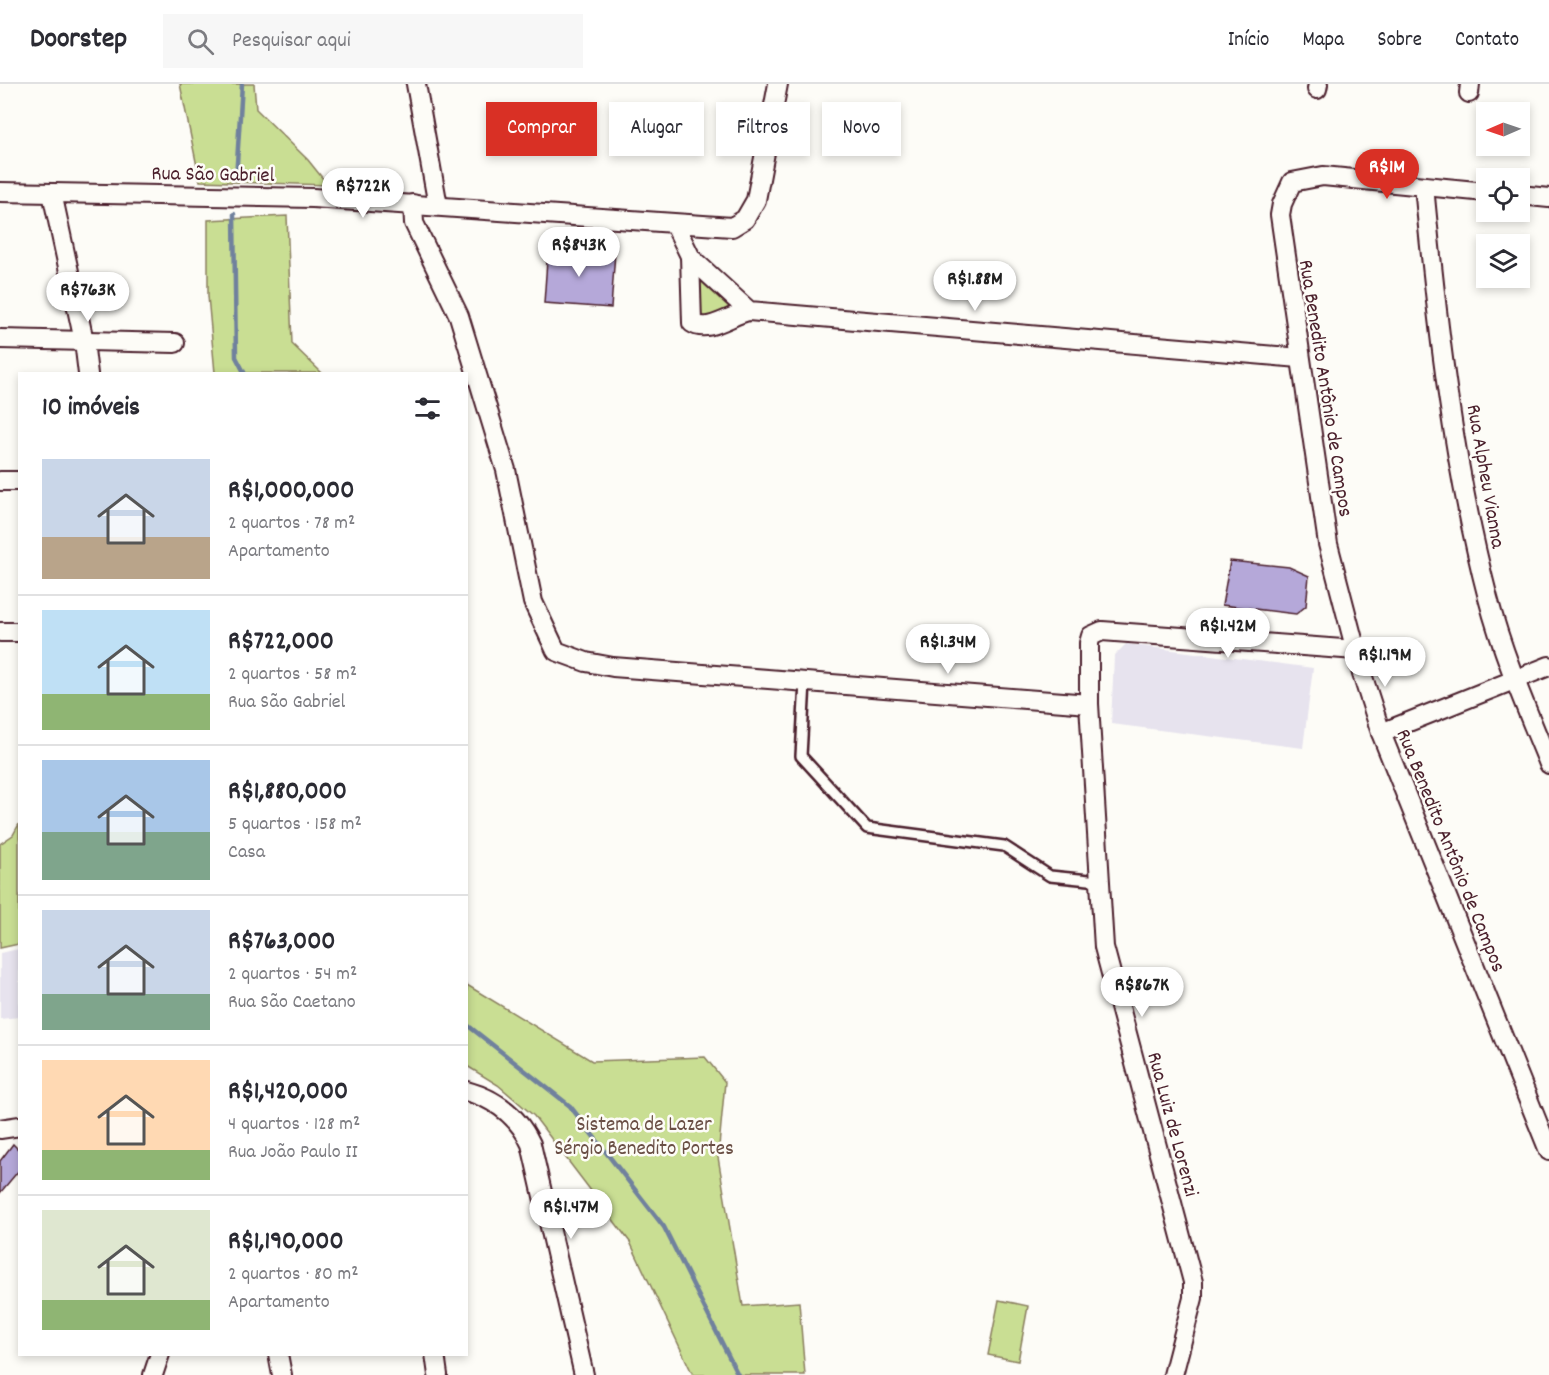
<!DOCTYPE html>
<html lang="pt">
<head>
<meta charset="utf-8">
<style>
  :root { --surface:#fff; --page:#f7f7f7; --text:#2b2b33; --muted:#7c7c81; --line:#e1e1e2; --accent:#d93025 }
  body { margin:0; font-family:Dekko,sans-serif; background:var(--page); color:var(--text); height:100vh; display:flex; flex-direction:column; font-size:22px; white-space:nowrap }
  * { box-sizing:border-box; margin:0 }
  p { font-size:20px; color:var(--muted) }
  .icon { flex:none; width:33px; height:33px; fill:none; stroke:currentColor; stroke-width:2; stroke-linecap:round; stroke-linejoin:round }
  .map { position:relative; flex:1; overflow:hidden }
  .side { position:absolute; left:18px; top:288px; width:450px; height:984px; display:flex; flex-direction:column; background:var(--surface); border-radius:0px; box-shadow:0 3px 9px #0003 }
  .side>* { flex:none }
  .top-card { position:absolute; left:486px; top:18px; width:570px; height:54px; display:flex; gap:12px }
  .needle { width:39px; rotate:268deg }
  .fabs { position:absolute; left:1476px; top:18px; display:grid; gap:12px }
  .fabs a { display:grid; place-items:center; width:54px; height:54px; border-radius:0px; background:var(--surface); box-shadow:0 3px 9px #0003; font-size:30px }
  .price { position:absolute; translate:-50% -51px; padding:0 14px; border-radius:21px; background:#fff; color:#222; font-size:20px; line-height:39px; filter:drop-shadow(0 2px 3px #0008) }
  .price::after { content:''; position:absolute; left:50%; top:36px; width:18px; height:14px; margin-left:-9px; background:inherit; clip-path:polygon(0 0,100% 0,50% 100%) }
  .price.current { background:var(--accent); color:#fff }
  ul { padding:0; list-style:none }
  li { display:flex; align-items:center; gap:18px; height:150px; padding:0 24px }
  li+li { border-top:2px solid var(--line) }
  li span { display:grid; place-items:center; flex:none; width:168px; height:120px; border-radius:0px; color:#555 }
  li>.icon { margin-inline-start:auto }
  span .icon { width:72px; height:72px; fill:#fffc; stroke-width:1 }
  li b { font-size:26px }
  h2 { display:flex; justify-content:space-between; align-items:center; height:72px; padding:0 24px; font-size:26px }
  .pill { padding:0 21px; border-radius:0px; background:var(--surface); box-shadow:0 3px 9px #0003; font-size:21px; line-height:54px }
  .pill.current { background:var(--accent); color:#fff }
  header { display:flex; align-items:center; gap:36px; box-sizing:border-box; height:84px; padding:0 30px; background:var(--surface); border-bottom:2px solid var(--line) }
  header strong { font-size:28px }
  nav { display:flex; gap:33px; margin-inline-start:auto; font-size:21px }
  .search { width:420px; height:54px; background:var(--page); display:flex; align-items:center; gap:15px; box-sizing:border-box; padding:0 21px; border-radius:0px; color:var(--muted); font-size:22px }
  .map>svg:first-child { display:block }
</style>
</head>
<body>
<header>
<strong>Doorstep</strong>
<div class="search"><svg class="icon" aria-label="search" viewBox="0 0 24 24"><circle cx="10" cy="10" r="6"/><path d="M15 15l6 6"/></svg>Pesquisar aqui</div>
<nav><a>Início</a><a>Mapa</a><a>Sobre</a><a>Contato</a></nav>
</header>
<div class="map">
<svg width="1549" height="1291" viewBox="0 0 1549 1291">
  <rect width="100%" height="100%" fill="#fdfcf7"/>
  <filter id="ink" filterUnits="userSpaceOnUse"><feTurbulence type="fractalNoise" baseFrequency=".0167" numOctaves="2"/><feDisplacementMap in="SourceGraphic" scale="12" xChannelSelector="R" yChannelSelector="G"/><feConvolveMatrix kernelMatrix="1 2 1 2 8 2 1 2 1" color-interpolation-filters="sRGB"/></filter>
  <g filter="url(#ink)">
    <g fill="#e7e3ee">
      <path d="M1126,560l187,24 -10,80 -192,-24 3,-68z"/>
      <path d="M19,865v68l-19,2v-66z"/>
    </g>
    <g fill="#c9de93" stroke="#8a7e5f" stroke-width="1.5">
      <path d="M180,0h74l2,25 52,51 20,25 -128,-4z"/>
      <path d="M287,132l5,128 30,29h-107l-7,-77v-76z"/>
      <path d="M695,192l37,34 -36,12z"/>
      <path d="M19,740v120l-19,4v-104l13,-9z"/>
      <path d="M467,901l125,76 113,-4 20,25 -7,75 25,149 56,-4 6,73h-112l-63,-133 -96,-126 -36,-31 -31,-19z"/>
      <path d="M999,1216l29,6 -10,55 -30,-6z"/>
    </g>
    <g fill="none" stroke-linecap="round" stroke-linejoin="round">
      <g stroke="#70819d" stroke-width="4.5">
        <path d="M236,95l6,-95"/>
        <path d="M234,130l2,143 9,17"/>
        <path d="M466,940l104,82 94,121 74,148"/>
      </g>
    </g>
    <g fill="#b5a8d9" stroke="#4a1f2b" stroke-width="1.5">
      <path d="M548,163l67,5 -4,56 -67,-5z"/>
      <path d="M1230,477l59,6 20,9 -3,30 -10,8 -74,-9z"/>
      <path d="M13,1060l7,7v18l-20,24v-32z"/>
    </g>
    <g fill="none" stroke-linecap="round" stroke-linejoin="round">
      <defs>
        <path id="service" d="M805,598l-4,74 66,72 137,18 46,30 49,5"/>
        <g id="minor">
          <path d="M416,0l22,122"/>
          <path d="M1317,5l1,-5"/>
          <path d="M1469,9l1,-9"/>
          <path d="M1424,102c13,137 29,278 64,412 15,57 39,112 61,166"/>
          <path d="M0,108l313,6 419,29 13,-8 11,-19 22,-116"/>
          <path d="M1486,108l-163,-16 -31,6 -10,22 -2,11 48,329 34,130 19,59 168,418"/>
          <path d="M52,109l32,148 4,33"/>
          <path d="M1520,111l29,3"/>
          <path d="M413,120l1,19 45,93 47,154 27,132 23,49 30,11 27,5 476,37"/>
          <path d="M675,141l16,33 58,53 551,47"/>
          <path d="M690,172l2,67c16,11 40,-9 57,-12"/>
          <path d="M0,255l175,4"/>
          <path d="M0,397h20"/>
          <path d="M0,548h20"/>
          <path d="M1381,649l168,-67"/>
          <path d="M466,1007c30,8 52,25 65,53l53,231"/>
          <path d="M0,1045l20,-3"/>
          <path d="M278,1270l4,21"/>
          <path d="M435,1270l3,21"/>
          <path d="M153,1291l7,-21"/>
          <path d="M1173,1291l20,-77v-16l-89,-335 -15,-243v-61l2,-7 11,-5 254,19"/>
        </g>
      </defs>
      <use href="#service" stroke="#4a1f2b" stroke-width="14"/>
      <use href="#minor" stroke="#4a1f2b" stroke-width="22"/>
      <use href="#service" stroke="#fdfcf7" stroke-width="9"/>
      <use href="#minor" stroke="#fdfcf7" stroke-width="18"/>
    </g>
  </g>
  <g text-anchor="middle" stroke-width="5" stroke-linejoin="round" paint-order="stroke">
    <g font-size="21" fill="#4a1f2b" stroke="#fdfcf7">
      <text transform="translate(213 89) rotate(1)" y="7">Rua São Gabriel</text>
      <text transform="translate(1327 304) rotate(81)" y="7">Rua Benedito Antônio de Campos</text>
      <text transform="translate(1487 392) rotate(80)" y="7">Rua Alpheu Vianna</text>
      <text transform="translate(1452 766) rotate(68)" y="7">Rua Benedito Antônio de Campos</text>
      <text transform="translate(1174 1040) rotate(75)" y="7">Rua Luiz de Lorenzi</text>
    </g>
    <g font-size="21" fill="#6a4f45" stroke="#fdfcf7">
      <text x="644" y="1046">Sistema de Lazer<tspan x="644" dy="24">Sérgio Benedito Portes</tspan></text>
    </g>
  </g>
</svg>
<div class="fabs">
<a><svg class="needle" viewBox="-14 -14 28 28"><path d="M0-13l5 13h-10z" fill="#e53935"/><path d="M0 13l5-13h-10z" fill="#7c7c81"/></svg></a>
<a><svg class="icon" aria-label="locate" viewBox="0 0 24 24"><circle cx="12" cy="12" r="6"/><path d="M12 2v4M12 18v4M2 12h4M18 12h4"/></svg></a>
<a><svg class="icon" aria-label="layers" viewBox="0 0 24 24"><path d="M12 4l9 5-9 5-9-5zM3 14l9 5 9-5"/></svg></a>
</div>
<b class="price current" style="left:1387px;top:116px">R$1M</b>
<b class="price" style="left:363px;top:135px">R$722K</b>
<b class="price" style="left:579px;top:194px">R$843K</b>
<b class="price" style="left:975px;top:228px">R$1.88M</b>
<b class="price" style="left:88px;top:239px">R$763K</b>
<b class="price" style="left:1228px;top:575px">R$1.42M</b>
<b class="price" style="left:948px;top:591px">R$1.34M</b>
<b class="price" style="left:1385px;top:604px">R$1.19M</b>
<b class="price" style="left:1142px;top:934px">R$867K</b>
<b class="price" style="left:571px;top:1156px">R$1.47M</b>
<div class="top-card">
<a class="pill current">Comprar</a>
<a class="pill">Alugar</a>
<a class="pill">Filtros</a>
<a class="pill">Novo</a>
</div>
<section class="side">
<h2>10 imóveis<svg class="icon" aria-label="filters" viewBox="0 0 24 24"><path d="M4 7h16M4 17h16"/><circle cx="9" cy="7" r="2"/><circle cx="15" cy="17" r="2"/></svg></h2>
<ul>
<li><span style="background:linear-gradient(#c9d6e8 65%,#b9a48a 0)"><svg class="icon" aria-label="home" viewBox="0 0 24 24"><path d="M3 11l9-7 9 7M6 9v11h12V9"/></svg></span><div><b>R$1,000,000</b><p>2 quartos · 78 m²</p><p>Apartamento</p></div></li>
<li><span style="background:linear-gradient(#bfe0f5 70%,#8fb573 0)"><svg class="icon" aria-label="home" viewBox="0 0 24 24"><path d="M3 11l9-7 9 7M6 9v11h12V9"/></svg></span><div><b>R$722,000</b><p>2 quartos · 58 m²</p><p>Rua São Gabriel</p></div></li>
<li><span style="background:linear-gradient(#a9c7e8 60%,#7fa58c 0)"><svg class="icon" aria-label="home" viewBox="0 0 24 24"><path d="M3 11l9-7 9 7M6 9v11h12V9"/></svg></span><div><b>R$1,880,000</b><p>5 quartos · 158 m²</p><p>Casa</p></div></li>
<li><span style="background:linear-gradient(#c9d6e8 70%,#7fa58c 0)"><svg class="icon" aria-label="home" viewBox="0 0 24 24"><path d="M3 11l9-7 9 7M6 9v11h12V9"/></svg></span><div><b>R$763,000</b><p>2 quartos · 54 m²</p><p>Rua São Caetano</p></div></li>
<li><span style="background:linear-gradient(#ffd9b3 75%,#8fb573 0)"><svg class="icon" aria-label="home" viewBox="0 0 24 24"><path d="M3 11l9-7 9 7M6 9v11h12V9"/></svg></span><div><b>R$1,420,000</b><p>4 quartos · 128 m²</p><p>Rua João Paulo II</p></div></li>
<li><span style="background:linear-gradient(#dfe7d0 75%,#8fb573 0)"><svg class="icon" aria-label="home" viewBox="0 0 24 24"><path d="M3 11l9-7 9 7M6 9v11h12V9"/></svg></span><div><b>R$1,190,000</b><p>2 quartos · 80 m²</p><p>Apartamento</p></div></li>
</ul>
</section>
</div>
</body>
</html>
